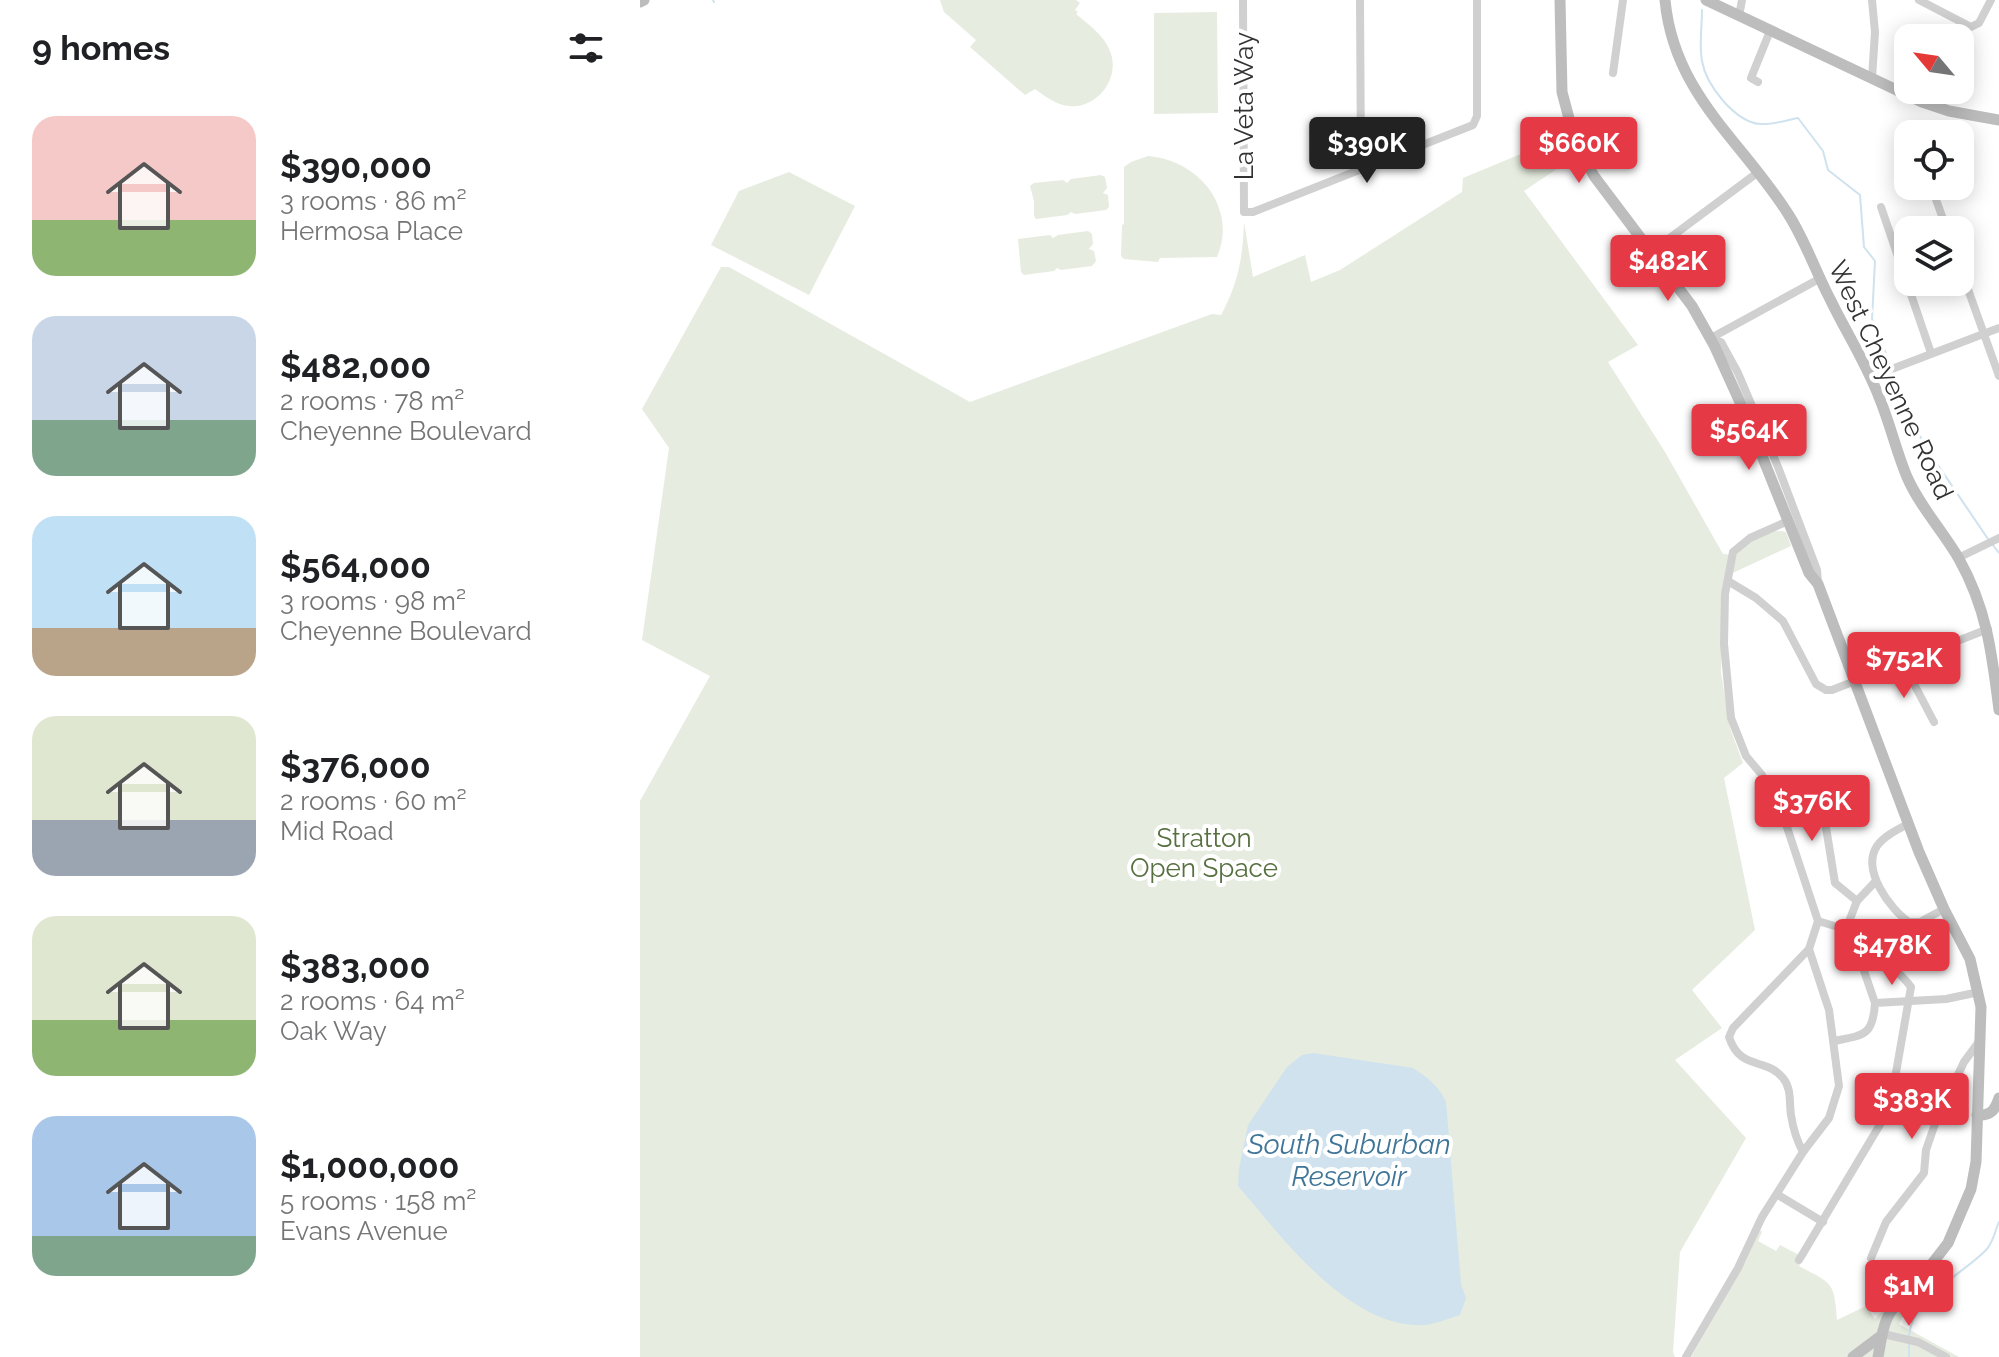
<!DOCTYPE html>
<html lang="en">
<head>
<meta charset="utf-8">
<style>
  :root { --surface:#fff; --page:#f6f6f6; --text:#202124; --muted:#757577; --accent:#e63946 }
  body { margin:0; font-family:Raleway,sans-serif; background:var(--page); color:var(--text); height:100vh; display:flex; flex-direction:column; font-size:30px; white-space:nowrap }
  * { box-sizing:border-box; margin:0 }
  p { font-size:26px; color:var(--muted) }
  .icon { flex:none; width:44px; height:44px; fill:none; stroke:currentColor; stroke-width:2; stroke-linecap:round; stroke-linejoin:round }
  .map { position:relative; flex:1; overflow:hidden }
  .details { display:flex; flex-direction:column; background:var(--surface); width:640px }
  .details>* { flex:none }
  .needle { width:52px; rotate:299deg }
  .tools { position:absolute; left:1254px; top:24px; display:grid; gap:16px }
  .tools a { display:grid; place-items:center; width:80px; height:80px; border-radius:16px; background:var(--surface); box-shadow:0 4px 20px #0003; font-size:40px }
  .price { position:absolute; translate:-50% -68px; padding:0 18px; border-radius:8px; background:var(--accent); color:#fff; font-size:26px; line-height:52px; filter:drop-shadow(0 2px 4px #0008) }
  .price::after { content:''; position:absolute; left:50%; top:48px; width:24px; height:18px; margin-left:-12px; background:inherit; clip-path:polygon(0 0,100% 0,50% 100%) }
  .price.on { background:#222; color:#fff }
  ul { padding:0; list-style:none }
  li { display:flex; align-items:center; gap:24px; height:200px; padding:0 32px }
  li span { display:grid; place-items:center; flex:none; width:224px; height:160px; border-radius:24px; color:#555 }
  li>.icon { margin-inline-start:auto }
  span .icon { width:96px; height:96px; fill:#fffc; stroke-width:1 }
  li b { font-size:34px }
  h2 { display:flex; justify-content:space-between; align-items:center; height:96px; padding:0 32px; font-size:34px }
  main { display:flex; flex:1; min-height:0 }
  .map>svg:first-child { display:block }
</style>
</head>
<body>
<main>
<section class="details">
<h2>9 homes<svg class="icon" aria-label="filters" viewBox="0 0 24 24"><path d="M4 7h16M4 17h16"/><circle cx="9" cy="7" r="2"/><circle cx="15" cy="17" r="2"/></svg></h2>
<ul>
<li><span style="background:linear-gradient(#f6c9c9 65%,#8fb573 0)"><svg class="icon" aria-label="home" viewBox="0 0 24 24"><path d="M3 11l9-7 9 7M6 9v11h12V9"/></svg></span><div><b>$390,000</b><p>3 rooms · 86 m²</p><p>Hermosa Place</p></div></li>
<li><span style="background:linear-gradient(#c9d6e8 65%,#7fa58c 0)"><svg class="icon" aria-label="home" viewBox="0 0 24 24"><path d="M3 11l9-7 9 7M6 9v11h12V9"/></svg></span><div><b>$482,000</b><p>2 rooms · 78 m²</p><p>Cheyenne Boulevard</p></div></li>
<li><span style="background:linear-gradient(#bfe0f5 70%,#b9a48a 0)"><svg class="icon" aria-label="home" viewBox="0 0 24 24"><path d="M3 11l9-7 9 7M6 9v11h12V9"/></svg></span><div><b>$564,000</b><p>3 rooms · 98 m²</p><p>Cheyenne Boulevard</p></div></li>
<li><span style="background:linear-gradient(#dfe7d0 65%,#9aa5b1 0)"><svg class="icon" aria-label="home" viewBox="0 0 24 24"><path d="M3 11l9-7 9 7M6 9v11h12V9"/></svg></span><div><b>$376,000</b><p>2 rooms · 60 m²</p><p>Mid Road</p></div></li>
<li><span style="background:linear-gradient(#dfe7d0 65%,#8fb573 0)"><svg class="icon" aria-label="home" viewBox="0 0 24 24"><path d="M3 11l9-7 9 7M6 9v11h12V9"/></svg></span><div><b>$383,000</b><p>2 rooms · 64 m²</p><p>Oak Way</p></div></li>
<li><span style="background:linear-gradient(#a9c7e8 75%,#7fa58c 0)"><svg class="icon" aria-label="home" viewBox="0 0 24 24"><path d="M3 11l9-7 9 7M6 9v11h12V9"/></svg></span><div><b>$1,000,000</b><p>5 rooms · 158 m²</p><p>Evans Avenue</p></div></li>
</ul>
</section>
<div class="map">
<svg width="1359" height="1357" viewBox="0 0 1359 1357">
  <rect width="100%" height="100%" fill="#fff"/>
  <g fill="#e6ecdf">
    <path d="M300,0h136l4,3 -5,7 3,2 -2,2c13,11 28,21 34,37 11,27 -13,58 -41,55 -13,-1 -24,-10 -34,-17l-10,6 -55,-48 6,-7 -32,-28z"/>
    <path d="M577,12l1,101 -64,1v-101z"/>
    <path d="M926,135l10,21 -52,35 114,154 -30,17 57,90 58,102 12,1c11,-12 34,-28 51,-23l5,14 -67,31 -3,95 9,56 13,35 -19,15 31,152 -63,60 30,38 -47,32 71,78 -66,114 -7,100 2,5h-1035v-556l70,-125 -68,-36 27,-192 -27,-39 79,-142h8l241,135 242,-88 9,1c17,-31 22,-58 23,-93l9,55 52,-22 6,27 29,-12 122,-78 1,-14z"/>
    <path d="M508,156c51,4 90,52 69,101l-57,1 -2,4 -34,-3 -3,-3 1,-31 2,-1v-57l7,-5z"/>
    <path d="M149,172l66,34 -46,89 -98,-50 28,-54z"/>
    <path d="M461,175l4,2 2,11 -4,5 5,2 1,12 -3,3 -31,4 -4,-2 -4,3 -31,4 -2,-3v-15l-4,-15 4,-3 29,-3 4,3 4,-4z"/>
    <path d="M448,231l4,3 1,10 -4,5 5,2 2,10 -4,5 -31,4 -4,-2 -3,3 -30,4 -3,-3 -3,-33 32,-4 3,3 5,-3z"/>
    <path d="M1120,1230l2,2 -4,9 18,10 4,-6 23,12 -4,9c33,18 35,14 38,54l29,-14 9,13 13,-14 16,9 -5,10 60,33h-268l55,-96z"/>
  </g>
  <path fill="#cfe2ee" d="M673,1053l100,15c14,9 26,18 33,34l15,182 5,14 -6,17c-11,3 -24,9 -36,10 -75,4 -142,-88 -186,-139l1,-17 9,-44 39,-58 15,-12z"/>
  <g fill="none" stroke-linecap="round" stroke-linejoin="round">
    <g stroke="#cfe2ee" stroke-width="2">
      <path d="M73,0l1,2"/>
      <path d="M1062,10c0,16 -3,35 0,51 4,24 33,61 58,63 12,1 27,-4 38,-6l25,33 5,19 32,25 4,52 11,14 -3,58 19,47"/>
      <path d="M1253,372l30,71 65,96"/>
      <path d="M1352,544l7,9"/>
      <path d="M1269,1336c3,-39 53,-61 77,-86 7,-7 9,-19 13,-28"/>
      <path d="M1269,1342v15"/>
    </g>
    <g stroke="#d0d0d0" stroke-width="8">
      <path d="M603,0l1,212h9l220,-87 4,-9v-116"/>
      <path d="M720,0l1,170"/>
      <path d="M1279,0l52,27 8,-4 12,-23"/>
      <path d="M1099,16l3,-16"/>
      <path d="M973,73l10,-73"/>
      <path d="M1232,78l3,-46 -3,-32"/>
      <path d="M1118,82l-7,-4 19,-47"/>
      <path d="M1294,194l13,36"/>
      <path d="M1241,207l50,146"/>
      <path d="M1011,252l106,-79"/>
      <path d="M1320,267l39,109"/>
      <path d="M1071,338l108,-59"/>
      <path d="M1070,339l11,3 17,31 40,94 39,103 1,12"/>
      <path d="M1231,377l128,-49"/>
      <path d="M1318,558l41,-20"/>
      <path d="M1088,581l28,17 27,23 33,63 10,6h6l156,-61"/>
      <path d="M1263,663l31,59"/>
      <path d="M1127,784l43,-4 9,4 16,99 22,18"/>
      <path d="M1268,824c-11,6 -24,12 -31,22 -16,24 13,63 32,76h11l24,-13"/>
      <path d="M1178,921l20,6 10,-3 27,79"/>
      <path d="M1194,1041c30,-6 39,-5 41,-38l71,-4 33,-7"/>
      <path d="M1163,1152c-6,-11 -10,-24 -12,-37 -2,-12 1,-26 -8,-37 -17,-21 -43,-7 -54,-41l4,-9 76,-79"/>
      <path d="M1138,1195l45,27"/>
      <path d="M1231,1258l15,-36 38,-49 2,-23 10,-29 28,-59 17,-23"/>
      <path d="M1159,1260l85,-142 7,-17 20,-114c-18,-24 -45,-39 -63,-63l9,-23 18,-19"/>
      <path d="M1243,1334l35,8 28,15"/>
      <path d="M1046,1357l52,-89 24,-51 41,-65 26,-34 10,-32 -10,-76 -20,-61 9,-28 -35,-106 -21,-40 -16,-19 -15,-38 -7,-74 1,-50 8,-42 17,-14 38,-17"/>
    </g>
    <g stroke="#bdbdbd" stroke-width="11">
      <path d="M920,0l2,92 13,49 19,35 98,130 22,39 30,66 65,162 9,11 101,268 25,57 26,50 11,48 -5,155 -5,27 -23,54 -44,57c-21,10 -22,37 -26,57"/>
      <path d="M1025,0c9,96 79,142 125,217 16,26 26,55 40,82 16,33 36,64 49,98 11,26 17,54 28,80 13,30 36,54 52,82 28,50 33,95 40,151"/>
      <path d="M1066,0l216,102 27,9 50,9"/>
      <path d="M0,2l4,-2"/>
      <path d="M1337,1115c14,1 18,-5 22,-17"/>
      <path d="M1213,1357l28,-21"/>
    </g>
  </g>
  <g text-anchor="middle" stroke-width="8" stroke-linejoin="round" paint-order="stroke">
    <g font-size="26" fill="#333" stroke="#fff">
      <text transform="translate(604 106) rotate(-90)" y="9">La Veta Way</text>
      <text transform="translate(1251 380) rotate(65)" y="9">West Cheyenne Road</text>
    </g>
    <g font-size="26" fill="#56703f" stroke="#fff">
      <text x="564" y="847">Stratton<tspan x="564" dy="30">Open Space</tspan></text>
    </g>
    <g font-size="28" font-style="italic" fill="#3f7597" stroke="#fff">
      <text x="709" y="1154">South Suburban<tspan x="709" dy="32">Reservoir</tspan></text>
    </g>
  </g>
</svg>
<div class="tools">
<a><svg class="needle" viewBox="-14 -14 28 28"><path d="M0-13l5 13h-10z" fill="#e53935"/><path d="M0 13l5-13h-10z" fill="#757577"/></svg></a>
<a><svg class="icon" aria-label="locate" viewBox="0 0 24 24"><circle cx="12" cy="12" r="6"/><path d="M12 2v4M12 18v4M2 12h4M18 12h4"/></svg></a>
<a><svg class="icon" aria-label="layers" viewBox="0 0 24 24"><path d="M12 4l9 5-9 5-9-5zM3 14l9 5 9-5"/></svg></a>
</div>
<b class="price on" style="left:727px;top:185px">$390K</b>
<b class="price" style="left:939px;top:185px">$660K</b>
<b class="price" style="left:1028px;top:303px">$482K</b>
<b class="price" style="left:1109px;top:472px">$564K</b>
<b class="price" style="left:1264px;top:700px">$752K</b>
<b class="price" style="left:1172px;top:843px">$376K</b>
<b class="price" style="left:1252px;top:987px">$478K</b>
<b class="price" style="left:1272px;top:1141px">$383K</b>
<b class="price" style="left:1269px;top:1328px">$1M</b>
</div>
</main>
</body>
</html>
